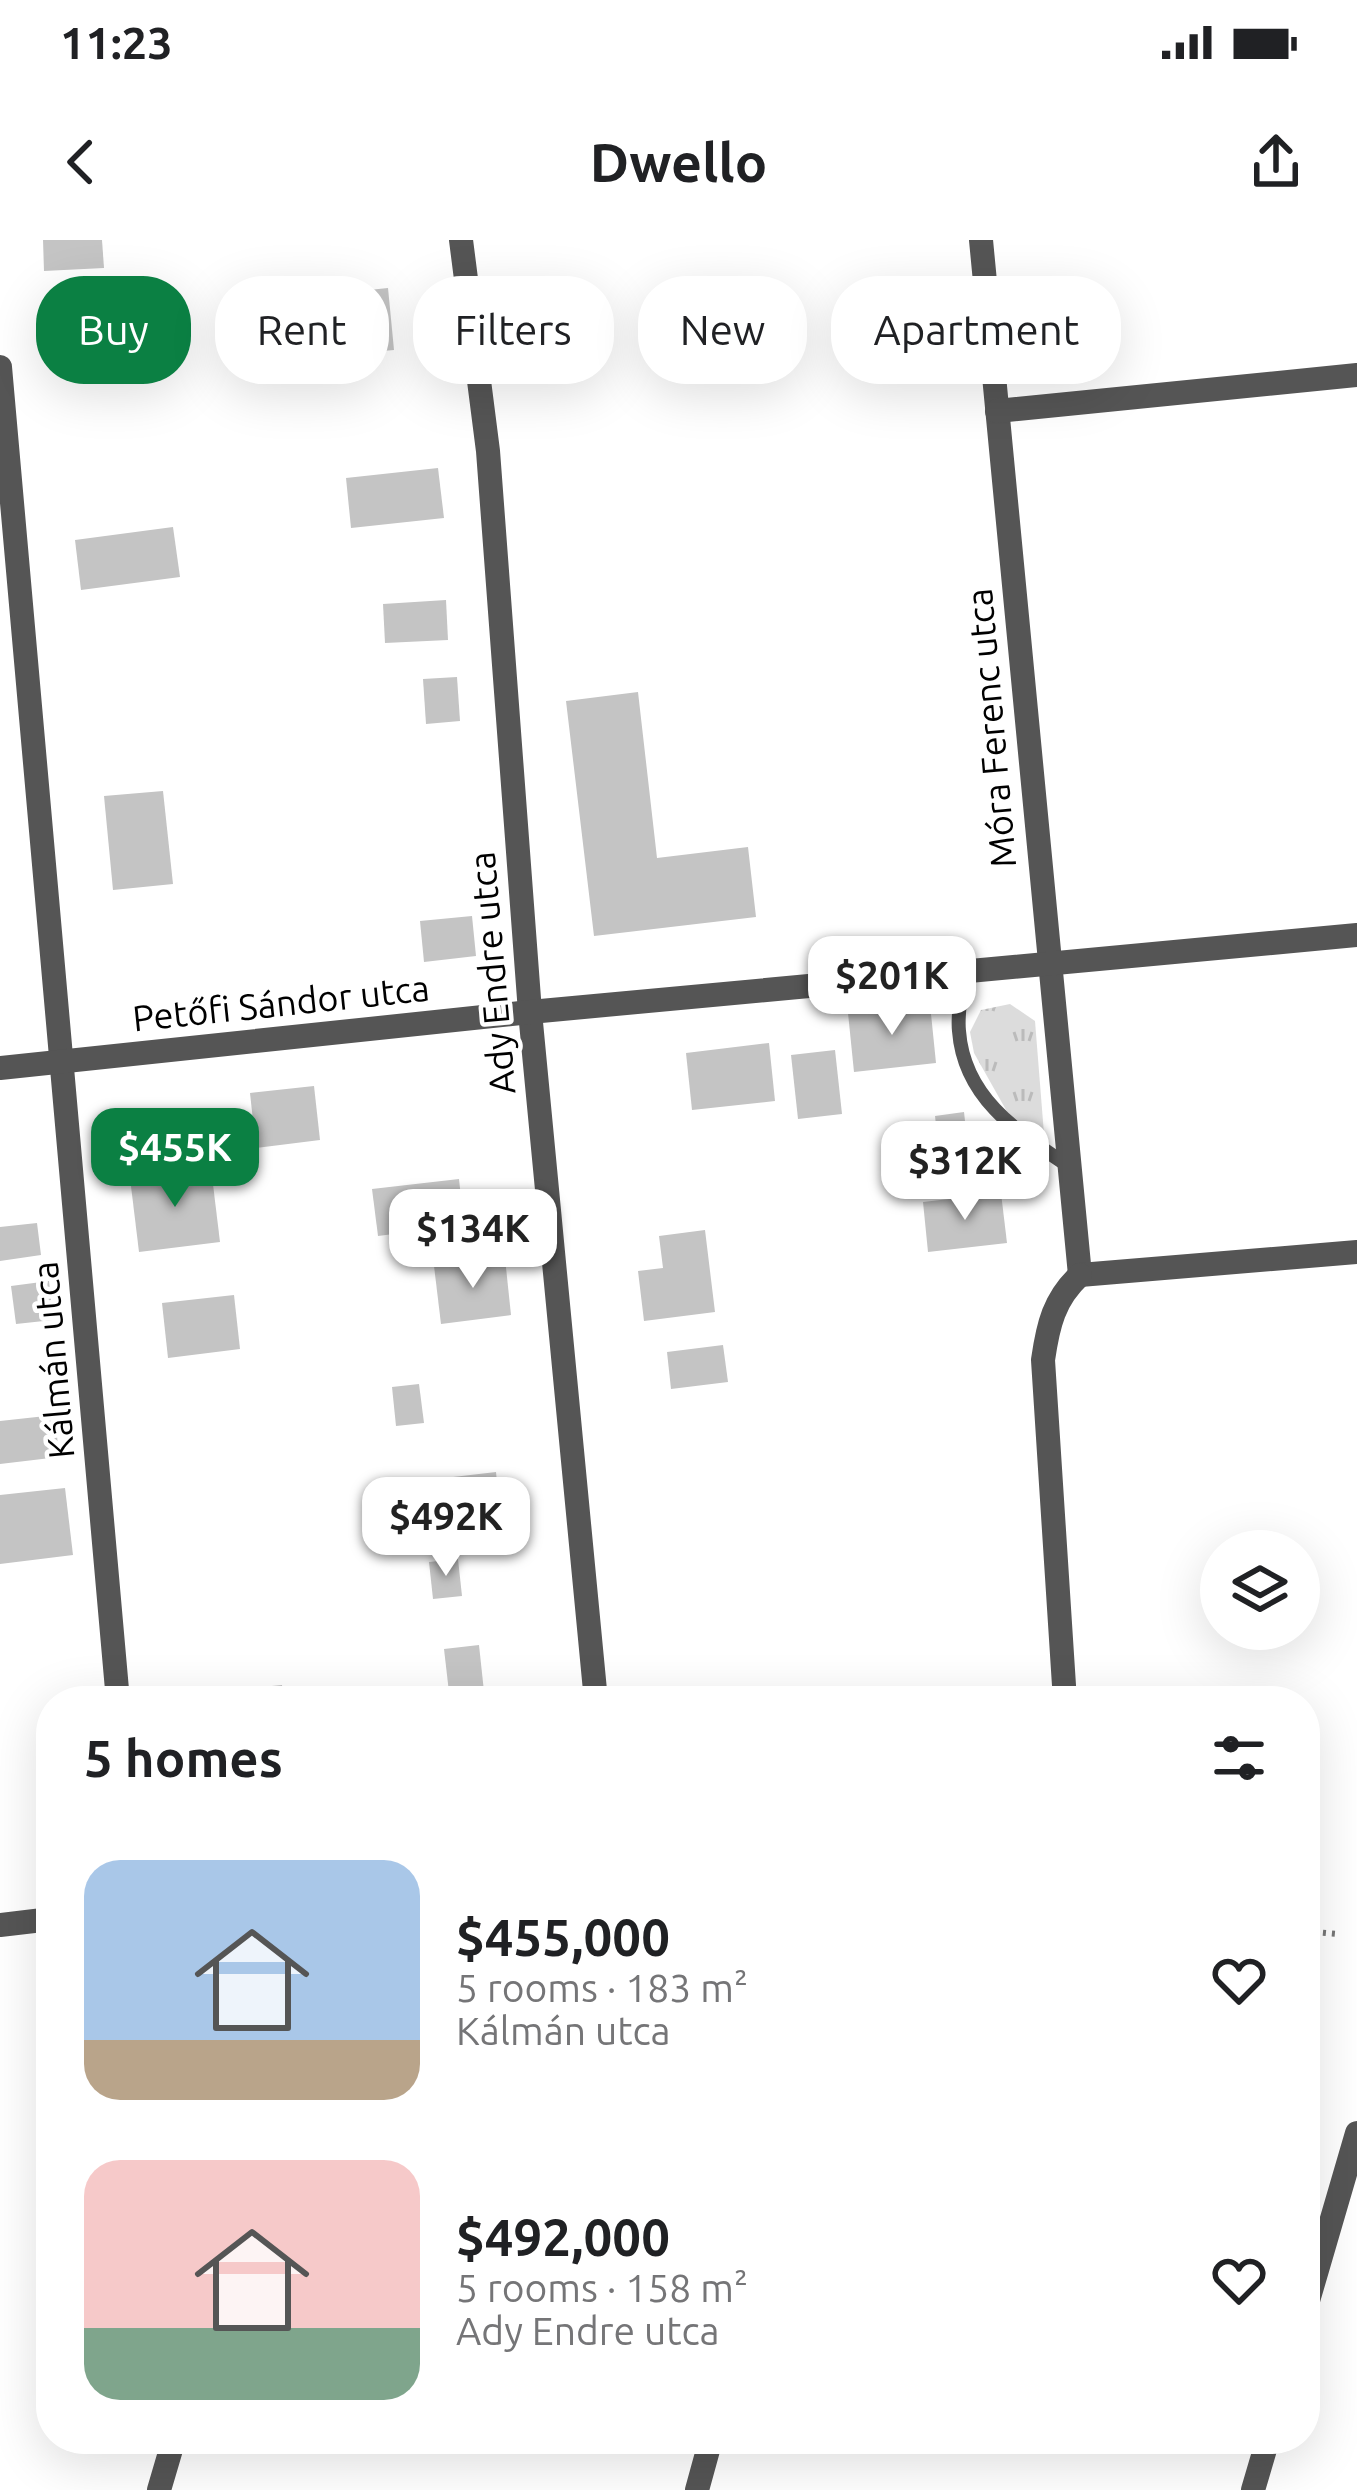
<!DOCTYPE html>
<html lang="en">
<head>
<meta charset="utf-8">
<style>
  :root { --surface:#fff; --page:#f6f6f6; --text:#202124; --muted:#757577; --accent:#0b8043 }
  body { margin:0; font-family:Ubuntu,sans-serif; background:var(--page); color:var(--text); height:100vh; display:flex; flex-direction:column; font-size:45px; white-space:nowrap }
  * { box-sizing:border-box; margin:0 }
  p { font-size:39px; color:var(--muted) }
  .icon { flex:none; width:66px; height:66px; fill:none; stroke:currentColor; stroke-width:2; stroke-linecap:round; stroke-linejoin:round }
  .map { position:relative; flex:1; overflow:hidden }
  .side { position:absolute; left:36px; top:1446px; width:1284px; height:768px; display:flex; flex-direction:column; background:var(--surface); border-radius:48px; box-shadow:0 12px 48px #0002 }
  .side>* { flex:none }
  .hud { position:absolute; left:36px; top:36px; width:1287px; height:108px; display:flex; gap:24px }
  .controls { position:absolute; left:1200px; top:1290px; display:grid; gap:24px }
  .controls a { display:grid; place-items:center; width:120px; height:120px; border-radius:50%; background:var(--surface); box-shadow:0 12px 48px #0002; font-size:60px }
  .price { position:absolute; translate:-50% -102px; padding:0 27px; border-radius:24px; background:#fff; color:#222; font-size:39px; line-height:78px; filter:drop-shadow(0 3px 6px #0008) }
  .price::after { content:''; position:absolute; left:50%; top:72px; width:36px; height:27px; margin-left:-18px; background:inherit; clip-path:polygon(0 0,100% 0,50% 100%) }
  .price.selected { background:var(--accent); color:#fff }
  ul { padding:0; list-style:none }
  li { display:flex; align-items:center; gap:36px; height:300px; padding:0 48px }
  li span { display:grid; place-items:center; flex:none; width:336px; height:240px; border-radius:36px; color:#555 }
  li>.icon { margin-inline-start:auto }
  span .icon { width:144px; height:144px; fill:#fffc; stroke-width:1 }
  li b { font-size:51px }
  h2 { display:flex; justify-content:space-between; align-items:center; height:144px; padding:0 48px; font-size:51px }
  .chip { padding:0 42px; border-radius:48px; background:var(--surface); box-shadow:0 12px 48px #0002; font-size:42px; line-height:108px }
  .chip.selected { background:var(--accent); color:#fff }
  .status { display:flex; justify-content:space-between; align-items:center; height:84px; padding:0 60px; background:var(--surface); direction:ltr }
  .status svg { height:33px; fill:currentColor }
  header { display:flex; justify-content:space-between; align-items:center; height:156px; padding:0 48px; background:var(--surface); font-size:54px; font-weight:600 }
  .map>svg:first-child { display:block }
</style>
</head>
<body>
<div class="status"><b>11:23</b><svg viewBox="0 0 49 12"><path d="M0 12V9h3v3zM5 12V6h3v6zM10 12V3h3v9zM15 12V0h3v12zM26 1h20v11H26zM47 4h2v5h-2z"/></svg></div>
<header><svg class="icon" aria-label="back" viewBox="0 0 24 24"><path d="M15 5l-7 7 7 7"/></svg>Dwello<svg class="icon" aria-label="share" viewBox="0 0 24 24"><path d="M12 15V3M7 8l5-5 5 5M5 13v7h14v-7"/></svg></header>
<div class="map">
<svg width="1357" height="2250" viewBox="0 0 1357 2250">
  <defs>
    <pattern id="grass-tufts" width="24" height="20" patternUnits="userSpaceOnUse" patternTransform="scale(3)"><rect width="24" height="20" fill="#dcdcdc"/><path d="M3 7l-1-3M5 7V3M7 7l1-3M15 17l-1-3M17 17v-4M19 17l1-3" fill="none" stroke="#bbb"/></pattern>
  </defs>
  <rect width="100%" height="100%" fill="#fff"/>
  <path fill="url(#grass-tufts)" d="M1010,764l25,17 9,113 -4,1 -30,-18 -36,-64 -4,-21 11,-22z"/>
  <g fill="#c4c4c4">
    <path d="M43,0h59l2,28 -60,3z"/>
    <path d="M388,48l6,62 -68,6 -5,-61z"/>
    <path d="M438,228l6,50 -93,10 -5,-50z"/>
    <path d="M173,287l7,50 -99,13 -6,-50z"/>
    <path d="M446,360l2,40 -63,3 -2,-39z"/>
    <path d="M457,437l3,44 -34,3 -3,-45z"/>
    <path d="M638,452l19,166 91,-11 8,70 -162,19 -28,-235z"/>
    <path d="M163,551l10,93 -60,6 -9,-94z"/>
    <path d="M472,676l4,40 -52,6 -4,-41z"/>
    <path d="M970,704l1,9 -17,1v-9z"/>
    <path d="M930,764l6,59 -82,9 -6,-59z"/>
    <path d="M769,803l6,58 -83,9 -6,-57z"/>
    <path d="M835,810l7,64 -44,5 -7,-64z"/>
    <path d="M314,846l6,54 -64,8 -6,-55z"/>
    <path d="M964,872l6,54 -29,4 -6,-54z"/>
    <path d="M211,928l9,74 -81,10 -9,-74z"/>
    <path d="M459,939l5,46 -86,11 -6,-47z"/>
    <path d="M1001,953l6,50 -79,9 -5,-50z"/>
    <path d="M37,983l4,32 -41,6v-34z"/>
    <path d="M705,990l10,82 -71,9 -6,-50 25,-3 -4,-32z"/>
    <path d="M505,1018l6,57 -70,9 -7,-58z"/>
    <path d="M49,1041l4,39 -37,4 -5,-38z"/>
    <path d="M234,1055l6,54 -72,9 -6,-55z"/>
    <path d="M723,1105l5,37 -57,7 -4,-37z"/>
    <path d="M419,1144l5,39 -28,3 -4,-39z"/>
    <path d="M55,1175l4,42 -59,7v-43z"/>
    <path d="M496,1232l4,42 -59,8 -5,-43z"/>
    <path d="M65,1248l8,67 -73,9v-69z"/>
    <path d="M458,1319l4,37 -29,3 -4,-37z"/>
    <path d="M479,1405l6,56h-35l-6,-52z"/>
    <path d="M282,1445l2,16h-54l-1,-11z"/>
    <path d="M552,1448l1,13h-58v-5z"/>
  </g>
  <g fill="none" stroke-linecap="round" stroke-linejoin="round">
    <path stroke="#777" stroke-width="6" stroke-dasharray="3 6" stroke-linecap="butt" d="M1305,1691l32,3"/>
    <path stroke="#555" stroke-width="14" d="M963,734c-1,18 -6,39 -4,57 5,68 60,102 111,136"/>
    <g stroke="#555" stroke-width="24">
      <path d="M461,0l27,211 42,561 66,689"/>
      <path d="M981,0l99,1035"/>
      <path d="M0,127l118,1334"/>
      <path d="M997,171l360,-36"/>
      <path d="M0,828l530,-56 827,-77"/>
      <path d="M1080,1035l277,-23"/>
      <path d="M1065,1461l-22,-341c5,-35 11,-61 37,-85"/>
      <path d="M0,1685l51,-6"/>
      <path d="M1305,2071l52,-178"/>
      <path d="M159,2250l15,-51"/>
      <path d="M697,2250l14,-51"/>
      <path d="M1253,2250l15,-51"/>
    </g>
  </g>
  <g text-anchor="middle" stroke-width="9" stroke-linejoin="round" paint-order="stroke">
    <g font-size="36" fill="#000" stroke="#fff">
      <text transform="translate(991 488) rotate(-95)" y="13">Móra Ferenc utca</text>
      <text transform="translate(492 733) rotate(-95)" y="13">Ady Endre utca</text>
      <text transform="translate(281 763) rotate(-6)" y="13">Petőfi Sándor utca</text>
      <text transform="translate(53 1120) rotate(-95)" y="13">Kálmán utca</text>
    </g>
  </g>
</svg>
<div class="controls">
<a><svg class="icon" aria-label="layers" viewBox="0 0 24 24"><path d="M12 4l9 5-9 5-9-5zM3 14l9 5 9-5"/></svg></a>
</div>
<b class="price" style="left:892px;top:798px">$201K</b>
<b class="price selected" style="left:175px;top:970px">$455K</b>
<b class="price" style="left:965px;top:983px">$312K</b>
<b class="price" style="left:473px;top:1051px">$134K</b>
<b class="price" style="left:446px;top:1339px">$492K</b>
<div class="hud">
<a class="chip selected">Buy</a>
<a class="chip">Rent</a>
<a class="chip">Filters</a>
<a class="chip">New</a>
<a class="chip">Apartment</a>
</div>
<section class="side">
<h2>5 homes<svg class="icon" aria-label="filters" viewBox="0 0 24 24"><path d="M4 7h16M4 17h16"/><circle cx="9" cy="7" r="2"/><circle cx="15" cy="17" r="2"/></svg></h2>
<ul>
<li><span style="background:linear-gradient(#a9c7e8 75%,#b9a48a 0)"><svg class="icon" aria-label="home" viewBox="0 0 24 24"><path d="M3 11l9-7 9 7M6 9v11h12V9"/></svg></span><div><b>$455,000</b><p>5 rooms · 183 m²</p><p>Kálmán utca</p></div><svg class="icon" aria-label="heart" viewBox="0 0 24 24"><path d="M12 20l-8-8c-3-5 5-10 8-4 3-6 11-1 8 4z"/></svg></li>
<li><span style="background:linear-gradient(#f6c9c9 70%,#7fa58c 0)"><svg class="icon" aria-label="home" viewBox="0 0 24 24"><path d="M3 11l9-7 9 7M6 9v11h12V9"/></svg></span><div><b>$492,000</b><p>5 rooms · 158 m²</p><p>Ady Endre utca</p></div><svg class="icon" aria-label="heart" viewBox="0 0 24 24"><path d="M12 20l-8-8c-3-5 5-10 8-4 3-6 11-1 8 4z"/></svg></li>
</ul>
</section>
</div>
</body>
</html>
